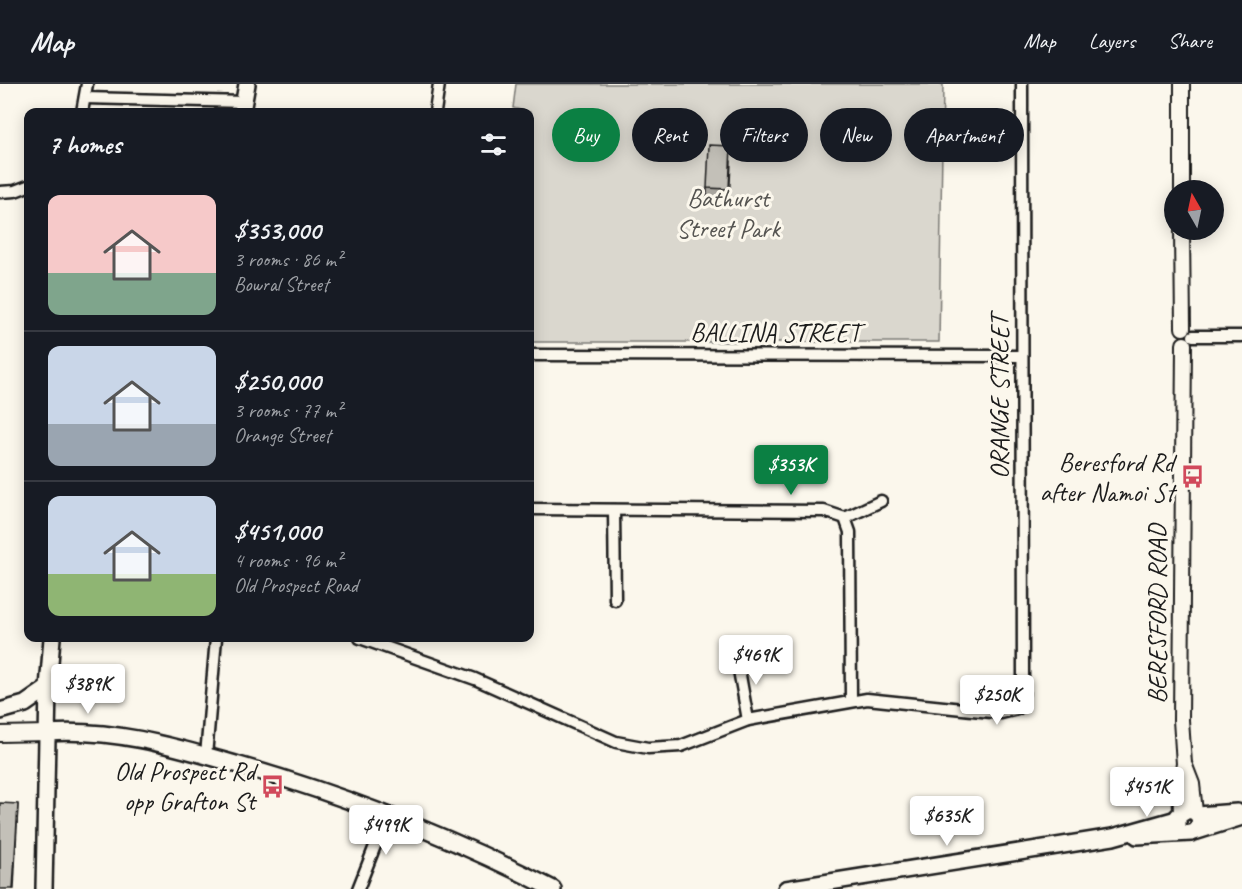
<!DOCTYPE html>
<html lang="en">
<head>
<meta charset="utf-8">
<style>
  :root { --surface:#171b24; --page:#242831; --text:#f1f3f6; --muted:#9ea1a6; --line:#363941; --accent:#0b8043 }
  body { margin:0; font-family:Caveat,sans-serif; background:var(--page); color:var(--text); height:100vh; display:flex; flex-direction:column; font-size:22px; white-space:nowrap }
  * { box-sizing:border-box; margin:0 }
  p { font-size:20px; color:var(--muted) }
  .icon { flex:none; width:33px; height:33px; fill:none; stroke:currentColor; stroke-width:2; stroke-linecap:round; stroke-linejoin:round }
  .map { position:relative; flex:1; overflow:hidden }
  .details { position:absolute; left:24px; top:24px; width:510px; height:534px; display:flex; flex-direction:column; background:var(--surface); border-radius:12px; box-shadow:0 3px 15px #0003 }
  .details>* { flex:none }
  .guide { position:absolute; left:552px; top:24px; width:570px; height:54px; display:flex; gap:12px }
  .needle { width:39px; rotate:351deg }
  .tools { position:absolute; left:1164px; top:96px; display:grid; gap:12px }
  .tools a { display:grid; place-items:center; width:60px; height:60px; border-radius:50%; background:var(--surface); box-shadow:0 3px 15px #0003; font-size:30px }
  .price { position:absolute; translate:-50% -51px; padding:0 14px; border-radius:6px; background:#fff; color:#222; font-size:20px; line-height:39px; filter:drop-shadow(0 2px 3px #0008) }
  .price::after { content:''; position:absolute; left:50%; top:36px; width:18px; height:14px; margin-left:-9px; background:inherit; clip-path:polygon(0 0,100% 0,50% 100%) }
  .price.current { background:var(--accent); color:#fff }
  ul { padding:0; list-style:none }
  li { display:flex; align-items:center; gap:18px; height:150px; padding:0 24px }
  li+li { border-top:2px solid var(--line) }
  li span { display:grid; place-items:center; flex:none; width:168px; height:120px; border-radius:12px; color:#555 }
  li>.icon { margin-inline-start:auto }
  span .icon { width:72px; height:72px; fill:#fffc; stroke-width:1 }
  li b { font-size:26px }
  h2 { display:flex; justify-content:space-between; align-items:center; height:72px; padding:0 24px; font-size:26px }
  .chip { padding:0 21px; border-radius:27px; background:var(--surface); box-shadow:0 3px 15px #0003; font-size:21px; line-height:54px }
  .chip.current { background:var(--accent); color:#fff }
  header { display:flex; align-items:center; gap:36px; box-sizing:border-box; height:84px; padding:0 30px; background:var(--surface); border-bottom:2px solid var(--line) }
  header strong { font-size:28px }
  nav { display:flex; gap:33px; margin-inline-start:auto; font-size:21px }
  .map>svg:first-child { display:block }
</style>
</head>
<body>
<header>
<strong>Map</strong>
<nav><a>Map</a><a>Layers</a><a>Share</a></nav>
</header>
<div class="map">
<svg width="1242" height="805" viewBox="0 0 1242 805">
  <rect width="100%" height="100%" fill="#fbf7ec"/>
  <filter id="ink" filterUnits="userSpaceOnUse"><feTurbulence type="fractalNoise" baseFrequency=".0167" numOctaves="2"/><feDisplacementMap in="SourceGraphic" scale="12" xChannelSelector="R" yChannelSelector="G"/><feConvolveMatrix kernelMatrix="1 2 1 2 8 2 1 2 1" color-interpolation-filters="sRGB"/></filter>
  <g filter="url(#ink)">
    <path fill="#dad7ce" stroke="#7b7a75" stroke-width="1.5" d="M516,0h427l-4,258h-409v-230l-17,-4z"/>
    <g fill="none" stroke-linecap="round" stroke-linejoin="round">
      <defs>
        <g id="minor">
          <path d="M85,14l160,4"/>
          <path d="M82,28l5,-28"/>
          <path d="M435,28l4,-28"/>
          <path d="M0,108l15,-1 13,-5"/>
          <path d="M1193,252h49"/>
          <path d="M530,271l491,1"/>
          <path d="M530,425l294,2 21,7 5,14 1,169"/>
          <path d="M614,426l1,90"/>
          <path d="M845,434l36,-17"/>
          <path d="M360,554l115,41 141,63 32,6 33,-2 67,-26 119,-21 134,14 16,-4 6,-15 -1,-610"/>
          <path d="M737,575l11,61"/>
          <path d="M206,672l10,-118"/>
          <path d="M358,805l30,-76"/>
        </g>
        <g id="tertiary">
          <path d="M1182,106v-106"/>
          <path d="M1182,146l1,98"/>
          <path d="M0,650l47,-1"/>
          <path d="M1185,682l7,18 3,28"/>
          <path d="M1181,729l-1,-29 4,-20 -3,-44 3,-376"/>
        </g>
        <g id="secondary">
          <path d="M242,28l5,-28"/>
          <path d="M0,627l25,-7 23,-16"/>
          <path d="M47,649c67,-5 129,14 192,32 110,32 213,72 314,124"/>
          <path d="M1198,731l39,-3"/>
          <path d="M1178,744v-12l10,-6 7,2 5,6 -2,11"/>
          <path d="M1137,752l54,-3 51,-16"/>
          <path d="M44,805l4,-201 4,-50"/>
          <path d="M786,805l327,-52 64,-18"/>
        </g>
      </defs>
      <use href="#minor" stroke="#1c1c1c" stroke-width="15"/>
      <use href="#tertiary" stroke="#1c1c1c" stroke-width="18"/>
      <use href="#secondary" stroke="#1c1c1c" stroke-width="20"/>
      <use href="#minor" stroke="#fbf7ec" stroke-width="10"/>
      <use href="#tertiary" stroke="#fbf7ec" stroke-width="14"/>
      <use href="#secondary" stroke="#fbf7ec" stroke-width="15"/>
    </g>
    <path fill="#a8a59e" stroke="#1c1c1c" stroke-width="1.5" d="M731,78l-2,42h-22v-16z"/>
    <path fill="#888681" stroke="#1c1c1c" stroke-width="1.5" d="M18,720l-4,85h-1z"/>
    <g fill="#c3c0b8" stroke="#1c1c1c" stroke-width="1.5">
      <path d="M709,61l22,1 -2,43 -22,-1z"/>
      <path d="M0,719l18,1 -5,85h-13z"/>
    </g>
  </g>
  <defs>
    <symbol id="bus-bare" viewBox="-9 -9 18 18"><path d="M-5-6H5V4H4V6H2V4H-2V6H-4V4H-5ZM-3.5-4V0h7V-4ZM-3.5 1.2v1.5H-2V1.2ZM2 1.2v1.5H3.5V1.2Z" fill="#d1495b" stroke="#fbf7ec" stroke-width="2.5" paint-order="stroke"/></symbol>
  </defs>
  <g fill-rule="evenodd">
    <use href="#bus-bare" x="1176" y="376" width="33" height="33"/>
    <use href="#bus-bare" x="256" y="686" width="33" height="33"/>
  </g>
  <g text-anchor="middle" stroke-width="6" stroke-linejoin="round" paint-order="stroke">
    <g font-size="26" fill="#555451" stroke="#fbf7ec">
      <text x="728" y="123">Bathurst<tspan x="728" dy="30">Street Park</tspan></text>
    </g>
    <g font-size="26" fill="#1c1c1c" stroke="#fbf7ec">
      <text x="775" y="257">BALLINA STREET</text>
      <text transform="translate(999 313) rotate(-90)" y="9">ORANGE STREET</text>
      <text transform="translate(1157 530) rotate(-90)" y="9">BERESFORD ROAD</text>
    </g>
    <g font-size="26" fill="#1c1c1c" stroke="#fbf7ec" text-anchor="end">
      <text x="1174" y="387">Beresford Rd<tspan x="1174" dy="30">after Namoi St</tspan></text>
      <text x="255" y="696">Old Prospect Rd<tspan x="255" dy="30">opp Grafton St</tspan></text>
    </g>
  </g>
</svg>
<div class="tools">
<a><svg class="needle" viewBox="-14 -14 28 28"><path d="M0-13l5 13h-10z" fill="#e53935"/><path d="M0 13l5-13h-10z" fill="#9ea1a6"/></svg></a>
</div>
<b class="price current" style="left:791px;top:412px">$353K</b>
<b class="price" style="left:756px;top:602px">$469K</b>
<b class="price" style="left:88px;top:631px">$389K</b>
<b class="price" style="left:997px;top:642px">$250K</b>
<b class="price" style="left:1147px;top:734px">$451K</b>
<b class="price" style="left:947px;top:763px">$635K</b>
<b class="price" style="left:386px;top:772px">$499K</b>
<div class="guide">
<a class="chip current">Buy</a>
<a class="chip">Rent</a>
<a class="chip">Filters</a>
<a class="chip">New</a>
<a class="chip">Apartment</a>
</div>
<section class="details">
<h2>7 homes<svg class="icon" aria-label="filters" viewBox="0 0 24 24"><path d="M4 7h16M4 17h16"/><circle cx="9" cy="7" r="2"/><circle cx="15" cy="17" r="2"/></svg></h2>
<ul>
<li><span style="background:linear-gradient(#f6c9c9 65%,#7fa58c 0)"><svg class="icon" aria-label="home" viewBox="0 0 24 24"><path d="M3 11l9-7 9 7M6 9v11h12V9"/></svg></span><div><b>$353,000</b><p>3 rooms · 86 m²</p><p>Bowral Street</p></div></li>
<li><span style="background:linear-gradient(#c9d6e8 65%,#9aa5b1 0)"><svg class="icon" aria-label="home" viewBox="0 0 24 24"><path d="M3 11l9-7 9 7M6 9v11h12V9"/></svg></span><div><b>$250,000</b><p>3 rooms · 77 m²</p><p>Orange Street</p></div></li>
<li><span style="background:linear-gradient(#c9d6e8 65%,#8fb573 0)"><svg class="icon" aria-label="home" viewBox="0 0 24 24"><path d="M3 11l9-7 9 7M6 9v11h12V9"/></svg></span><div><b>$451,000</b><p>4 rooms · 96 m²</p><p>Old Prospect Road</p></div></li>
</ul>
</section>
</div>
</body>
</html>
